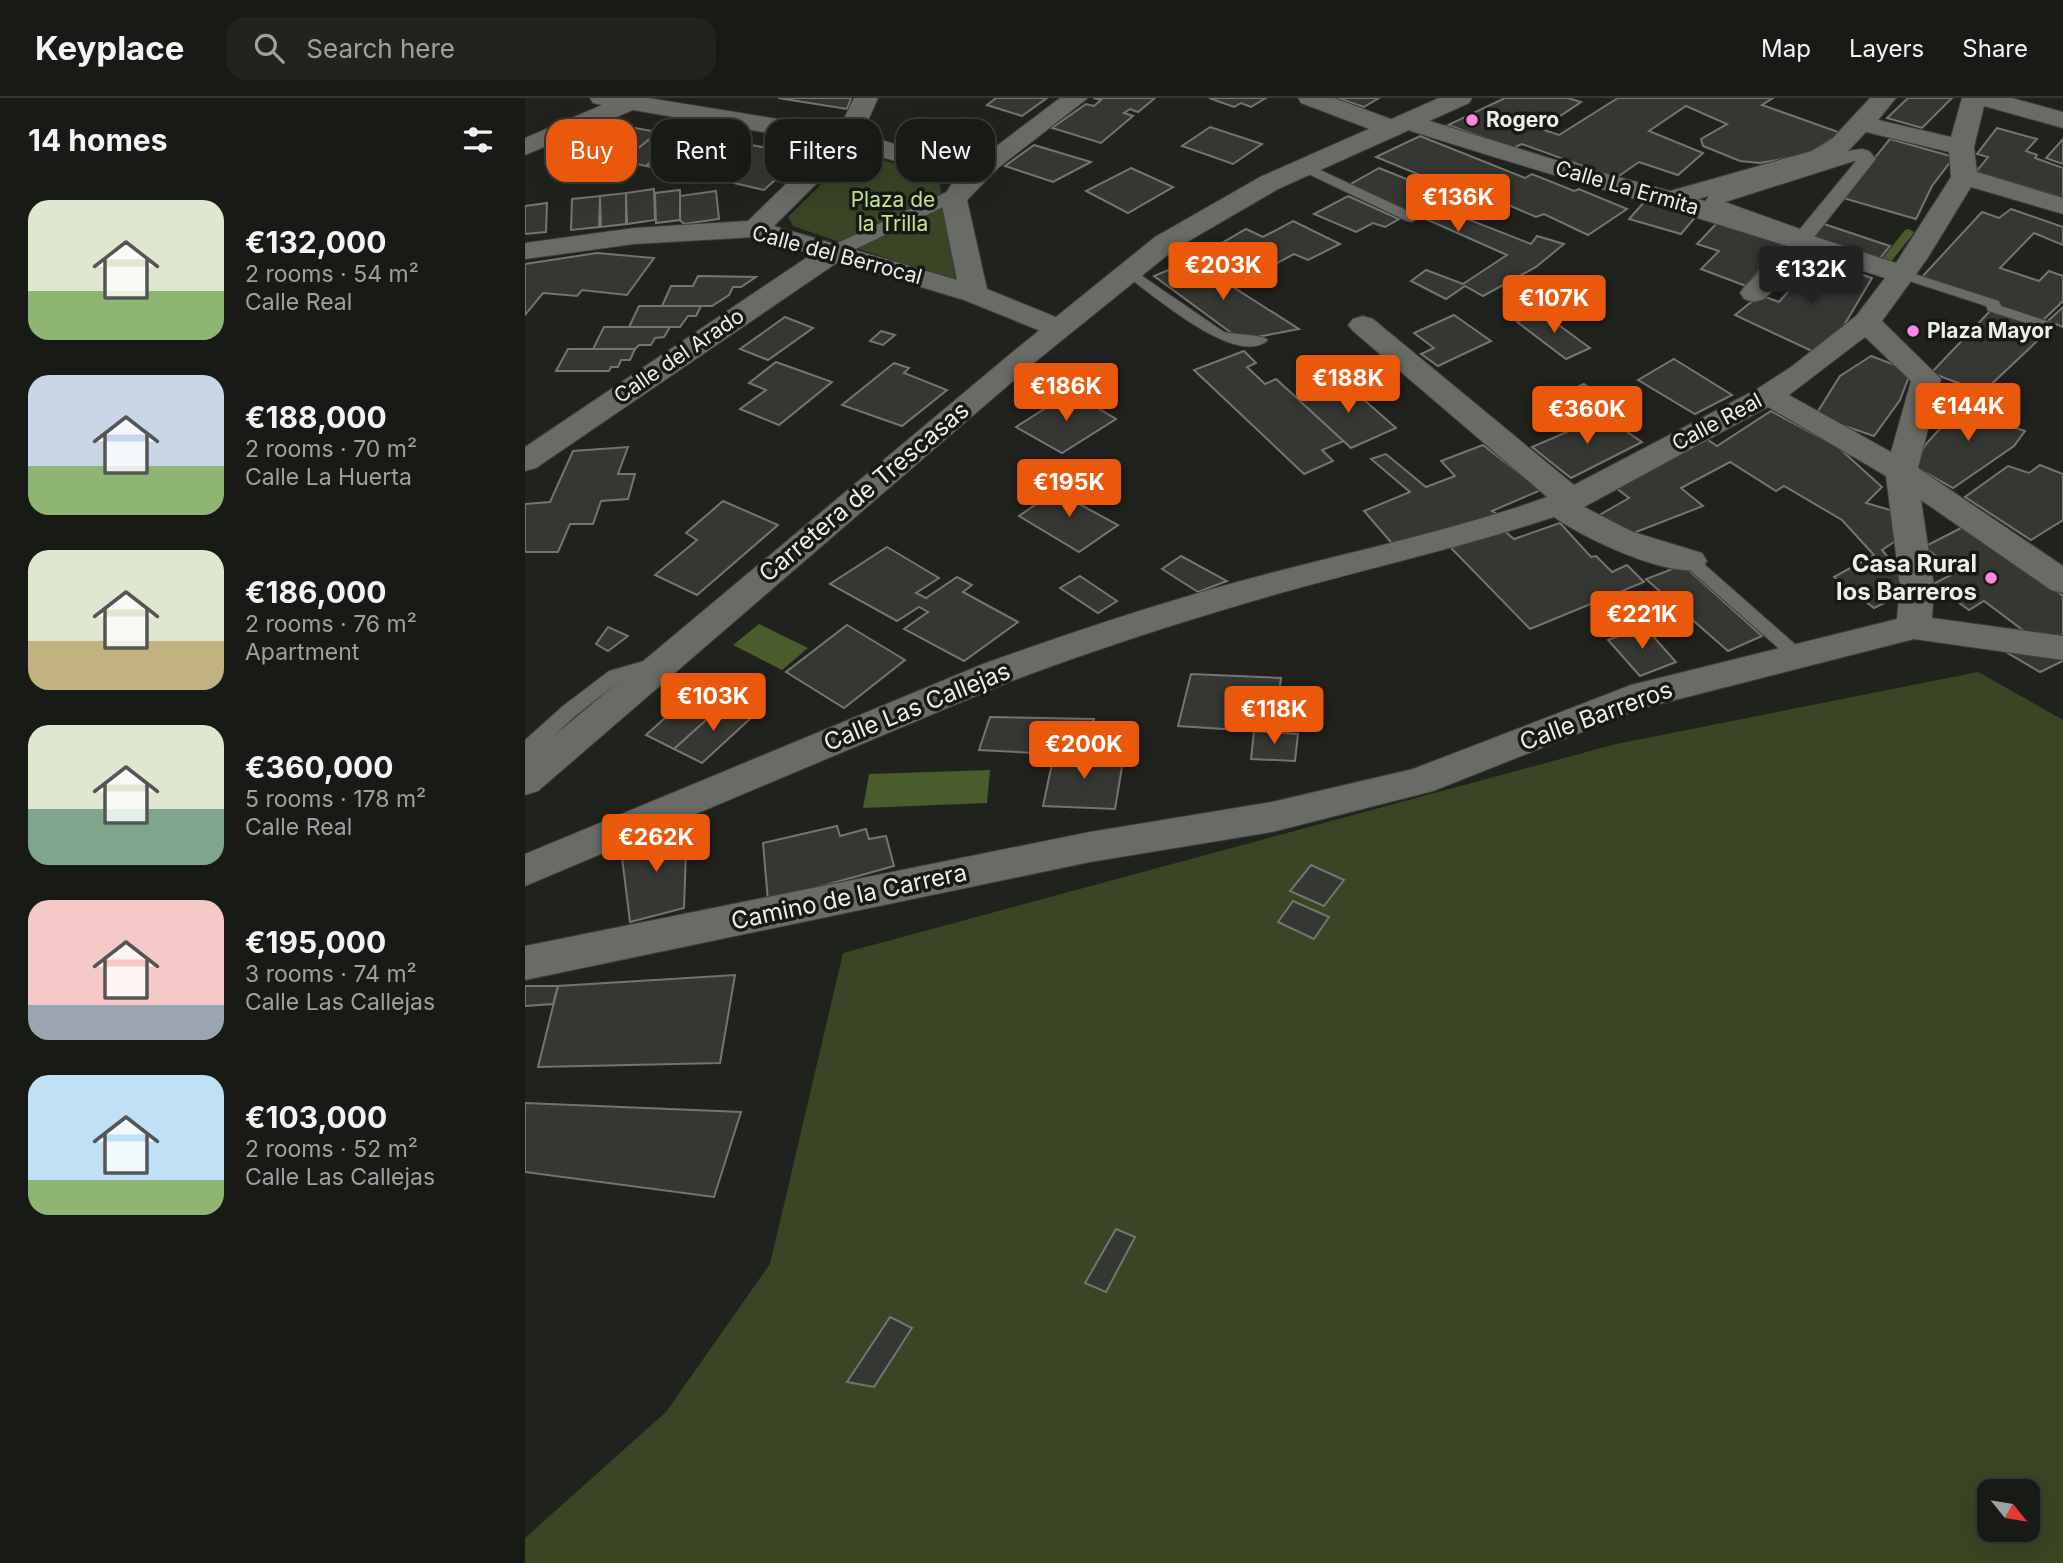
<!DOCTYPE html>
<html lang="en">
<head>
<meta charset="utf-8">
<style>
  :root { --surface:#181a16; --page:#21231f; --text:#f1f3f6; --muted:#9fa1a1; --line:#363835; --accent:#ea580c }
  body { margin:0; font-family:Inter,sans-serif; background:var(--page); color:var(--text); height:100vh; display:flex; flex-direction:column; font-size:26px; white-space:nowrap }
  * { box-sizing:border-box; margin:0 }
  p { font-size:23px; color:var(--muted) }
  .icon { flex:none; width:38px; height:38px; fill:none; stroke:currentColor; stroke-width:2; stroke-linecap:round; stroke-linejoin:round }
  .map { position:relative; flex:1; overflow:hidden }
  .drawer { display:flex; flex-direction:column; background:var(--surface); width:525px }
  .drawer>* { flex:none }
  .banner { position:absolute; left:21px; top:21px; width:665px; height:63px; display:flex; gap:14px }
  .needle { width:46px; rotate:120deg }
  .tools { position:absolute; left:1452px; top:1381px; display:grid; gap:14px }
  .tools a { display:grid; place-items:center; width:63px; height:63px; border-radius:14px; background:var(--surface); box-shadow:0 7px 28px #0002,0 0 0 2px var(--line); font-size:35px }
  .price { position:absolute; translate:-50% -60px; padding:0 16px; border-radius:7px; background:var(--accent); color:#fff; font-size:23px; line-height:46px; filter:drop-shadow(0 2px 4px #0008) }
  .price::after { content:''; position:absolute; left:50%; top:42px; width:21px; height:16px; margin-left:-10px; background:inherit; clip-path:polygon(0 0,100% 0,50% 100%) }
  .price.on { background:#222; color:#fff }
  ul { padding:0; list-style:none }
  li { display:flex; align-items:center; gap:21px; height:175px; padding:0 28px }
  li span { display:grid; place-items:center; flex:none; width:196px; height:140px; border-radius:21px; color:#555 }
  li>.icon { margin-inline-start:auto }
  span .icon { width:84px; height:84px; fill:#fffc; stroke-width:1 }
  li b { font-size:30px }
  h2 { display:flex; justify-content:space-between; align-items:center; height:84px; padding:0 28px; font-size:30px }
  .chip { padding:0 24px; border-radius:21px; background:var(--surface); box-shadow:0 7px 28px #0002,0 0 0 2px var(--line); font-size:24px; line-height:63px }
  .chip.on { background:var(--accent); color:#fff }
  header { display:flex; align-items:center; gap:42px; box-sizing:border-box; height:98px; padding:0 35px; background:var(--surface); border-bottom:2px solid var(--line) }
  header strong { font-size:33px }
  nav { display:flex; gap:38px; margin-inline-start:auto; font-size:24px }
  .search { width:490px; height:63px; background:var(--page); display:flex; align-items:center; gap:18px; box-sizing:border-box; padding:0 24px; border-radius:21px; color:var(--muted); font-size:26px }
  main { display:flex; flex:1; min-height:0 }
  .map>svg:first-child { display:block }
</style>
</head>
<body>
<header>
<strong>Keyplace</strong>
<div class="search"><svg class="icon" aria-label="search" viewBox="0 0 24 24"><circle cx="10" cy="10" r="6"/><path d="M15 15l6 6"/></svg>Search here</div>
<nav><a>Map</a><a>Layers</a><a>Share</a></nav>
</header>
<main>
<section class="drawer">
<h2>14 homes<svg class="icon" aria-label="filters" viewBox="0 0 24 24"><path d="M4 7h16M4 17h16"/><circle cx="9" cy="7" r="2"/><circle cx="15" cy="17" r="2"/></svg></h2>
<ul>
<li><span style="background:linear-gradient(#dfe7d0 65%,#8fb573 0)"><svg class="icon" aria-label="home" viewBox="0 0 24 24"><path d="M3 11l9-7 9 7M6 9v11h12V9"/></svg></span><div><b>€132,000</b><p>2 rooms · 54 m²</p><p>Calle Real</p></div></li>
<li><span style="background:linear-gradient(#c9d6e8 65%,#8fb573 0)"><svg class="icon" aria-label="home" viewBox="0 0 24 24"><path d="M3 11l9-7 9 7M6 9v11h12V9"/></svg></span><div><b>€188,000</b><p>2 rooms · 70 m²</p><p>Calle La Huerta</p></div></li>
<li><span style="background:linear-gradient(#dfe7d0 65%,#c2b280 0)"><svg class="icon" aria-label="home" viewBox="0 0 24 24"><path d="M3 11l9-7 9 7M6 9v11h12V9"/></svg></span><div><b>€186,000</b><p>2 rooms · 76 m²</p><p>Apartment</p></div></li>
<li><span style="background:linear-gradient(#dfe7d0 60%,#7fa58c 0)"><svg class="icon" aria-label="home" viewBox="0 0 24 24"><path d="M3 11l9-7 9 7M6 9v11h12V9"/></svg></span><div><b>€360,000</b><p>5 rooms · 178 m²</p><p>Calle Real</p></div></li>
<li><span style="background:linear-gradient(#f6c9c9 75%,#9aa5b1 0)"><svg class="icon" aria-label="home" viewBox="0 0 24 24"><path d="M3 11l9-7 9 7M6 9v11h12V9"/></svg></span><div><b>€195,000</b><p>3 rooms · 74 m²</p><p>Calle Las Callejas</p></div></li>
<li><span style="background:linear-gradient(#bfe0f5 75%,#8fb573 0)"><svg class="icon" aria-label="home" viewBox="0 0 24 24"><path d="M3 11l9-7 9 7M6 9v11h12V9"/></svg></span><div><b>€103,000</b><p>2 rooms · 52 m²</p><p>Calle Las Callejas</p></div></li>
</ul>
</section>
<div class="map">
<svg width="1538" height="1465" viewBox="0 0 1538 1465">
  <rect width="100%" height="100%" fill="#20221e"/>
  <g fill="#394525" fill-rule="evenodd">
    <path d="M330,57h11l67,20 6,6 17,101 -163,-56 -5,-9 60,-59z"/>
    <path d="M1453,574l85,48v843h-1538v-25l141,-126 104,-148 73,-311 773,-209zM1465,1393h38v39h-38z"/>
  </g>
  <g fill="#4a5c2c">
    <path d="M234,526l49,24 -26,22 -49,-25z"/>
    <path d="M465,672l-3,33 -124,5 6,-34z"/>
  </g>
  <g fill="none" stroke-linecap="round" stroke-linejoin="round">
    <path fill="#4a5c2c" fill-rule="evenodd" d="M1384,131l5,3 -1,2 -23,29h-8v-4l23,-29z"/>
  </g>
  <g fill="#353733" stroke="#737571" stroke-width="2">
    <path d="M253,0h73l-4,11z"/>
    <path d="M471,0h51l-25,18 -35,-11z"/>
    <path d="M568,0h62l-17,14 -8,-3 -6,4 9,3 -32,27 -49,-15 34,-24 8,2 7,-6z"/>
    <path d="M684,0h57l-15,9 -10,-4 -7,4z"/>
    <path d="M812,0h42l-15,9z"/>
    <path d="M980,0h63l13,4 -40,27 18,6 59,-37h155l-11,7 79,28 -35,22 -46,8 -20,-2 -37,-15 -2,-7 26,-15 -41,-18 -37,25 54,22 -25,22 -39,-13 -23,16 -94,-34 -10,4 -64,-23z"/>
    <path d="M1383,0h44l-30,30 -35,-10z"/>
    <path d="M84,24l26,6 -36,28 -27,-6z"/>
    <path d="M685,29l52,17 -29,20 -51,-18z"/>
    <path d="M110,30l23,4 -35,29 -24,-5z"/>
    <path d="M1472,30l40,11 -11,12 11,4 -2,3 28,10v30l-87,-26 12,-15 -11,-3z"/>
    <path d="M133,34l22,5 -34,29 -23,-5z"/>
    <path d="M895,38l105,42 7,-4 42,17 5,-2 48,20 -39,26 -44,-21 -8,3 -46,-20 -7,4 -107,-44z"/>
    <path d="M155,39l24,5 -34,29 -24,-5z"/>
    <path d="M1365,41l64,18 -22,29 -16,33 -73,-21z"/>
    <path d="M1538,41v25l-17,-6z"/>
    <path d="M179,44l24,5 -34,29 -24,-5z"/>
    <path d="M226,47l53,9 -40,36 -52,-12z"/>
    <path d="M509,47l57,17 -38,20 -48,-16z"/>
    <path d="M606,70l42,19 -45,26 -42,-22z"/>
    <path d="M854,70l87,35 -14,10 79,31 6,-8 27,8 -28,23 -53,29 -18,-10 -19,13 -35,-18 15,-11 37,14 44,-29 -158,-70z"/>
    <path d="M129,91l1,31 -28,4 -1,-31z"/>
    <path d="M155,92v30l-24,3 -1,-30z"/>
    <path d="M191,93l3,28 -35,5 -4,-4v-24z"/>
    <path d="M101,95v31l-25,3 -1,-31z"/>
    <path d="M75,98l-1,31 -28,3 1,-31z"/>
    <path d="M823,98l51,23 -14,8 -12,-4 -17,9 -42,-18z"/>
    <path d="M1121,102l51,15 -16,19 -52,-15z"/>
    <path d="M22,105l-1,29 -21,2v-28z"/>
    <path d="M1486,111l52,18v18l-29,-12 -34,35 39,13 10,-10 14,5v25l-21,20 -121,-43 61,-66 17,6z"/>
    <path d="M768,123l47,23 -32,16 -14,-6 -61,33 -40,-27 53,-31 17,8z"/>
    <path d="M1193,124l66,21 -38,43 -45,-17 18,-18 -22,-7z"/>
    <path d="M1293,124l72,24 -13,16 -73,-25z"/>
    <path d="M72,155l57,5 -27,37 -45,-5 -5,6 -34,-3 -18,22v-51z"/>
    <path d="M1292,161l55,19 -29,49 -29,25 -79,-37 25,-20 19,7z"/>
    <path d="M668,162l40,27 66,42 -58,11 -87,-64z"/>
    <path d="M173,178l58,1 -15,10h-8l-4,8 -17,11h-50l9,-20h22z"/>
    <path d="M114,208h62l-5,10h-8l-8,11h-51z"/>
    <path d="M1538,209v20l-15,-6z"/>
    <path d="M1466,212l58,20 -66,62 -52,-19z"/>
    <path d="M1016,214l49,36 -24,11 -49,-37z"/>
    <path d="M929,217l37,26 -53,25 -17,-12 13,-6 -20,-15z"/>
    <path d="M260,219l28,11 -45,32 -28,-11z"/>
    <path d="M79,229h66l-6,10 -9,1 -4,7h-12l-4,4h-42z"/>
    <path d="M356,233l14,4 -12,10 -13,-4z"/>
    <path d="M43,251h67l-5,11h-9l-3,7h-7l-2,4h-53z"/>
    <path d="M719,253l12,12 -9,4 18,17 11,-5 68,62 -22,9 11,11 -29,13 -110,-104z"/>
    <path d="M1346,258l40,15 -11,29 -26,36 -59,-20 25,-40z"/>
    <path d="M1149,261l58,36 -37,19 -57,-34z"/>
    <path d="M251,264l56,20 -53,43 -39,-16 26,-19 -17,-7z"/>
    <path d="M369,265l15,5 -5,5 43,17 -45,36 -60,-21z"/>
    <path d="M820,285l51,45 -45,20 -51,-47z"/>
    <path d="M1059,286l30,22 -35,18 -31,-23z"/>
    <path d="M546,294l45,27 -54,34 -46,-26z"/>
    <path d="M1441,302l50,17 -9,8 18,6 -11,15 -61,42 -39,-22 12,-22z"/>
    <path d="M1246,313l67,36 44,40 -16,16 31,9v28l-15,10 20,24 3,19 -31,15 -40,-31 40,-22 -32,-35 -58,-34 -8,5 -46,-29 -49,26 22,18 -80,31 -27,-20 33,-19 -17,-13 93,-47 12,8z"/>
    <path d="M1079,318l38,26 -71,36 -39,-31z"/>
    <path d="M958,347l58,45 -49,21 9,6 -105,31 -32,-37 46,-19 -39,-33 15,-5 40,33 29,-11 -14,-15z"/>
    <path d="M103,349l-10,27h17l-7,25 -27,2 -8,23h-23l-12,28h-33v-48l25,-2 23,-51z"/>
    <path d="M1515,367l23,9v46l-32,20 -66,-43 43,-31 21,7z"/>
    <path d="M540,386l25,14 -9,7 37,20 -39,27 -60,-36z"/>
    <path d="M198,403l55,24 -81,70 -42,-20 42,-35 -11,-7z"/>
    <path d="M1035,425l31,34 5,-1 16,16 15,-7 17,17 -114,47 -79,-81 52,-18 11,9z"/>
    <path d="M1440,428l98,70v44l-31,-3 -48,-36 -15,9 -36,-26 24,-12 -33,-25z"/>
    <path d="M362,449l52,31 -23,15 10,5 31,-21 15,8 -9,7 55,30 -54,39 -60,-32 24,-17 -9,-5 -22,14 -67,-37z"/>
    <path d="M656,458l46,25 -29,11 -36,-23z"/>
    <path d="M1158,467l79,71 -34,15 -82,-72z"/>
    <path d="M555,478l37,25 -19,12 -38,-25z"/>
    <path d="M322,527l58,35 -61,48 -58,-36z"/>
    <path d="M1119,528l32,36 -36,14 -32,-36z"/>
    <path d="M83,529l20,9 -20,15 -12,-7z"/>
    <path d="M1487,549l51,12v2l-23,11 -34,-20z"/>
    <path d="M666,576l90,4 -8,54 -95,-6z"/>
    <path d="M171,592l28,14 -50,45 -28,-14z"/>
    <path d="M199,606l28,13 -50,46 -28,-14z"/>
    <path d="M465,619l104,2 -9,36 -31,-1 -75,-4z"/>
    <path d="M729,633l44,3 -3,27 -44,-2z"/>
    <path d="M529,656l70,1 -9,54 -72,-3z"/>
    <path d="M162,724l-3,86 -54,14 -9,-73z"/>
    <path d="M312,728l3,10 26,-7 3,10 17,-3 8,30 -126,35 -5,-58z"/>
    <path d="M786,767l33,15 -20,26 -34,-15z"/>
    <path d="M768,803l36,16 -15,22 -36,-17z"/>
    <path d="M210,877l-15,88 -182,4 20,-81z"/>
    <path d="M0,888h33l-5,18 -28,2z"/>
    <path d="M0,1005l216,9 -27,85 -189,-25z"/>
    <path d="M591,1131l19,8 -29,55 -21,-9z"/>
    <path d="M365,1219l22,11 -38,59 -27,-5z"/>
  </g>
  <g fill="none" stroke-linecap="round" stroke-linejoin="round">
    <defs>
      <g id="service">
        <path d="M780,65l112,52 2,3 -7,4 -5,-1 -107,-51 -2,-3z"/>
        <path d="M604,169l95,65c13,3 36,2 44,8 -31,29 -117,-47 -144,-66v-6z"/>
        <path d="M1377,172l97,31 2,5 52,17 2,3 -7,4 -60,-19 -2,-5 -89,-29v-6z"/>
        <path d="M1165,457l6,2 108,95 3,4 -3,4h-12l-108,-95 -2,-4 2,-4z"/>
        <path d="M133,559l6,2 3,4 -3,4 -43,13 -46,36 -34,32 -9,32 -7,2v-42l38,-34 46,-35z"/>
      </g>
      <g id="pedestrian">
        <path d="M1337,51l7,2 7,8 -65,82h-14l-85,-30 -7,-9 5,-8 136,-43zM1331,63l-56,68 -75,-27 129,-41z"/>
        <path d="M430,90l7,2 3,4 -3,4 -121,58h-14l-3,-4 3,-4z"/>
      </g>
      <g id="minor">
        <path d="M65,0h58l191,31 15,-31h24l-16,36 107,33 91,-69h28l-90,70 -31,32 20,89 81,33 5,6 -5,6 -10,3 -10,-3 -84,-34 -126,-38 -302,206 -11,3v-24l287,-193 -57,-17 -121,7 -109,15v-16l109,-15 114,-7 80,-78 -195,-33 -108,45v-17l77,-33 -9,-2zM327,50l103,31 -14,21 16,80 -183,-54z"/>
        <path d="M773,0h36l62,23 3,-4 9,-3 9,3 142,44 111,30 142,-40 20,-12 38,-41h26l-18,22 73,17 11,-39h50l51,14v16l-79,-22 -10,41 3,25 86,26v16l-92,-27 -44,72 -45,62 59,58 -23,89 145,98v27l-12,-3 -130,-90 13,86 -2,32 131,18v24l-149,-21 -274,70 -207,82 -161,41 -182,30 -565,118v-34l565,-114 182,-30 141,-33 218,-84 266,-66 3,-33 -14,-110 -118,-69 -184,100 49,25 69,21 5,8 -5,8c-34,9 -119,-31 -148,-52 -91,30 -185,51 -277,77 -91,26 -181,55 -268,88l-484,204v-32l458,-190c95,-34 191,-66 288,-91 92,-24 187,-44 276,-76l-194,-166 -5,-6 5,-6 10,-3 10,3 201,166 183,-96 34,-22 65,-51 29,-38 -74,-24 -47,45 -10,3 -10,-3 -4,-6 4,-6 43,-41c-127,-41 -255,-76 -382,-117l-4,5 -9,3 -9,-3 -82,-31zM1341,34l83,20 2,25 -55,86 -198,-64 132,-38 20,-12zM1340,239l46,44 -20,71 -102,-57z"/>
      </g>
      <path id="tertiary" d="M914,0h33l-3,5 -191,86 -103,60 -140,113 -497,429 -13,4v-35l490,-410 140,-113 105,-60z"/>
    </defs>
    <use href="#service" stroke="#3c3e3a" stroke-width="2"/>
    <use href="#pedestrian" stroke="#3c3e3a" stroke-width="2"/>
    <use href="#minor" stroke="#3c3e3a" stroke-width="2"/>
    <use href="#tertiary" stroke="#3c3e3a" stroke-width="2"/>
    <use href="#service" fill="#696b66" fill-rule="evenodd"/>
    <use href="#pedestrian" fill="#696b66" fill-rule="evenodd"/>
    <use href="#minor" fill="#696b66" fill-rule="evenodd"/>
    <use href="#tertiary" fill="#696b66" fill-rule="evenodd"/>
  </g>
  <g fill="#fd86e3" stroke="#171915" stroke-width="2.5">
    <circle cx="947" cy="22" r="7"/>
    <circle cx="1388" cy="233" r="7"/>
    <circle cx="1466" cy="480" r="7"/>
  </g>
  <g text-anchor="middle" stroke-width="7" stroke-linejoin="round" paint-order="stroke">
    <g font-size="21" font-weight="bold" fill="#edeeec" stroke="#171915" text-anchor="start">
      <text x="961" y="29">Rogero</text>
      <text x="1402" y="240">Plaza Mayor</text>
    </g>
    <g font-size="21" fill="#edeeec" stroke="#171915">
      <text transform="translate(1102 90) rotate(16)" y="7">Calle La Ermita</text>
      <text transform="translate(312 157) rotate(15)" y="7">Calle del Berrocal</text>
      <text transform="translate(154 258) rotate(-34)" y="7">Calle del Arado</text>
      <text transform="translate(1192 324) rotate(-28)" y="7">Calle Real</text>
    </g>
    <g font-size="21" fill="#c6e498" stroke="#171915">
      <text x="368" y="109">Plaza de<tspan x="368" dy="24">la Trilla</tspan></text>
    </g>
    <g font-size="24" fill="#edeeec" stroke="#171915">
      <text transform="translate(339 394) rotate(-40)" y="8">Carretera de Trescasas</text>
      <text transform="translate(392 609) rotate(-22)" y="8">Calle Las Callejas</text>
      <text transform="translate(1071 618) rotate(-20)" y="8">Calle Barreros</text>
      <text transform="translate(324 799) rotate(-12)" y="8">Camino de la Carrera</text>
    </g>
    <g font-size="24" font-weight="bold" fill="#edeeec" stroke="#171915" text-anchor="end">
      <text x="1452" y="474">Casa Rural<tspan x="1452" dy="28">los Barreros</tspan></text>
    </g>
  </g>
</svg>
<div class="tools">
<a><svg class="needle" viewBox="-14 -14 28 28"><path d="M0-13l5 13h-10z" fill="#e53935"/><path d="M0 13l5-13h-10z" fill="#9fa1a1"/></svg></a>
</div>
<b class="price" style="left:933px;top:136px">€136K</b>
<b class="price" style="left:698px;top:204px">€203K</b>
<b class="price on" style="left:1286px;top:208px">€132K</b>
<b class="price" style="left:1029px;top:237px">€107K</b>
<b class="price" style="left:823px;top:317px">€188K</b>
<b class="price" style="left:541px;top:325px">€186K</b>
<b class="price" style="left:1443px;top:345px">€144K</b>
<b class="price" style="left:1062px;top:348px">€360K</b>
<b class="price" style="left:544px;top:421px">€195K</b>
<b class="price" style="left:1117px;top:553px">€221K</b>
<b class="price" style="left:188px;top:635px">€103K</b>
<b class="price" style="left:749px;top:648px">€118K</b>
<b class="price" style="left:559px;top:683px">€200K</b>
<b class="price" style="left:131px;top:776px">€262K</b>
<div class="banner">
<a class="chip on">Buy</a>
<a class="chip">Rent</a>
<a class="chip">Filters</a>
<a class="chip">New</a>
</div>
</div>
</main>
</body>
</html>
